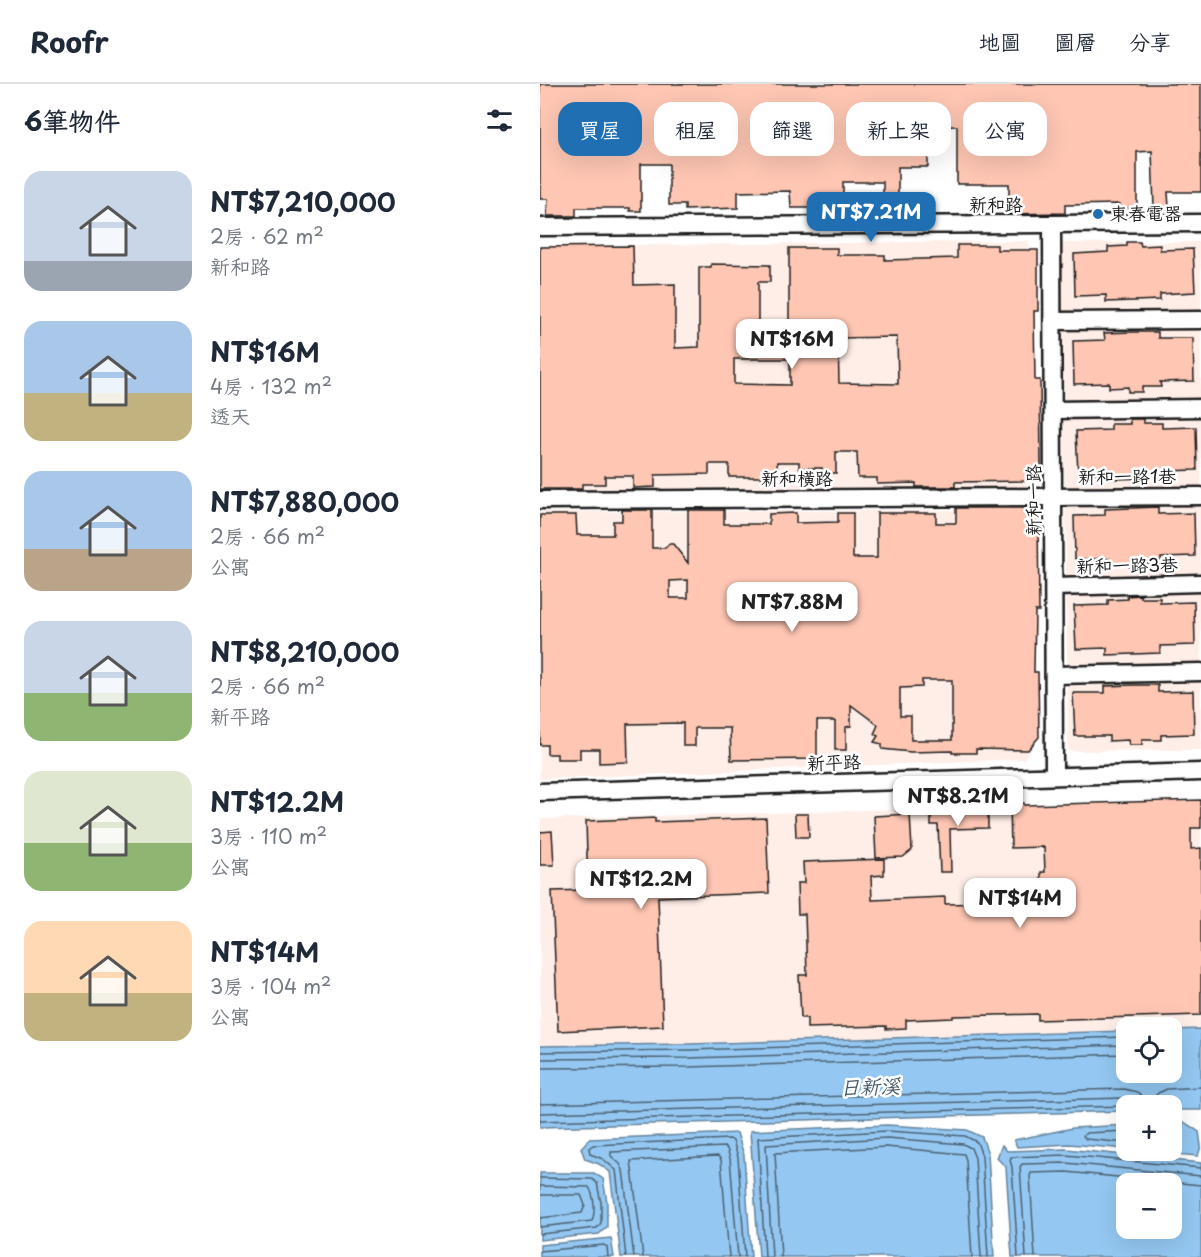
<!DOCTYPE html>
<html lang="zh-TW">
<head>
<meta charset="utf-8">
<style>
  :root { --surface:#fff; --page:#f2f2f3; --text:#1f2937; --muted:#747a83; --line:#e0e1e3; --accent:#1f6fb2 }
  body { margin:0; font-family:"Playpen Sans","LXGW WenKai TC",sans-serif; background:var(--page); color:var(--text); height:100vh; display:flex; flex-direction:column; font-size:22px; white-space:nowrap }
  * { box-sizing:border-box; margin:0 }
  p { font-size:20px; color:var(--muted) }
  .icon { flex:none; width:33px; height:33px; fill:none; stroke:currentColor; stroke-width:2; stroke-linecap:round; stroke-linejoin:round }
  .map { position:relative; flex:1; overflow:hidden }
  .side { display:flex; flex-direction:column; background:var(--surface); width:540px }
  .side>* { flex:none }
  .top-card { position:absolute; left:18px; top:18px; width:552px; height:54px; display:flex; gap:12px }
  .buttons { position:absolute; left:576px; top:933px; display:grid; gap:12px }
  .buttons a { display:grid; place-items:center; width:66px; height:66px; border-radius:12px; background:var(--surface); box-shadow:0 6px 24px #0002; font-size:30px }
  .price { position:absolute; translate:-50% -51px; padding:0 14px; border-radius:12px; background:#fff; color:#222; font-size:20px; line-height:39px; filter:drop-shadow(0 2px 3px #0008) }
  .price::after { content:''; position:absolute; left:50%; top:36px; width:18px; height:14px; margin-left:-9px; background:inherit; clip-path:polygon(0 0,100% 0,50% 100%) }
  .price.active { background:var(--accent); color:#fff }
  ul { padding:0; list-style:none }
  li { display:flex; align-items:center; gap:18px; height:150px; padding:0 24px }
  li span { display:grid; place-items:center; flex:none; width:168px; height:120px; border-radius:18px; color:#555 }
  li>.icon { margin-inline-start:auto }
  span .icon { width:72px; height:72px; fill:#fffc; stroke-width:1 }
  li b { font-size:26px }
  h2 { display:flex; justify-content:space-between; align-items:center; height:72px; padding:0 24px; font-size:26px }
  .tag { padding:0 21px; border-radius:18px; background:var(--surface); box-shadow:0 6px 24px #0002; font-size:21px; line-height:54px }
  .tag.active { background:var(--accent); color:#fff }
  header { display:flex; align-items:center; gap:36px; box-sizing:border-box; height:84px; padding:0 30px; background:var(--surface); border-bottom:2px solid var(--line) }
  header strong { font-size:28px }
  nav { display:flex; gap:33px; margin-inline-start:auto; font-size:21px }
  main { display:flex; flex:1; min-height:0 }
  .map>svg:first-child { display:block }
</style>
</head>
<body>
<header>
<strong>Roofr</strong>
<nav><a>地圖</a><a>圖層</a><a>分享</a></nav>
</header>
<main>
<section class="side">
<h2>6筆物件<svg class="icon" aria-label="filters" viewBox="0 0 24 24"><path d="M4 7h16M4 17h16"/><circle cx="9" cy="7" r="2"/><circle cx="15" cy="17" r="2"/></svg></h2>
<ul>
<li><span style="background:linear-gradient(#c9d6e8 75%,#9aa5b1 0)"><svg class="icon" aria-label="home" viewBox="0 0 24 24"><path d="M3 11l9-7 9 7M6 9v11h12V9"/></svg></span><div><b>NT$7,210,000</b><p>2房 · 62 m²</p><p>新和路</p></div></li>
<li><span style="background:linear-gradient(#a9c7e8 60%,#c2b280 0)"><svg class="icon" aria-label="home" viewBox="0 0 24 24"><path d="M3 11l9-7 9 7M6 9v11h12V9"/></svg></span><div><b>NT$16M</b><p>4房 · 132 m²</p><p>透天</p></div></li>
<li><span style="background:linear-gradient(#a9c7e8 65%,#b9a48a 0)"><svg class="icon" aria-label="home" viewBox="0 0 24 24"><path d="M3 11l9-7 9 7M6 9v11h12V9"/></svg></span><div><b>NT$7,880,000</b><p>2房 · 66 m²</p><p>公寓</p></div></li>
<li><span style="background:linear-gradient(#c9d6e8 60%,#8fb573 0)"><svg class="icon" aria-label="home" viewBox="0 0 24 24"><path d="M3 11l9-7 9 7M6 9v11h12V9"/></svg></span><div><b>NT$8,210,000</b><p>2房 · 66 m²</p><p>新平路</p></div></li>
<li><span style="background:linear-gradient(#dfe7d0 60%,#8fb573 0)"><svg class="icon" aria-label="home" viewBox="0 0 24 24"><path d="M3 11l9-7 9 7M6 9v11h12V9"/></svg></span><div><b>NT$12.2M</b><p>3房 · 110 m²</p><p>公寓</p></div></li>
<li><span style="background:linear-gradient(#ffd9b3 60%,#c2b280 0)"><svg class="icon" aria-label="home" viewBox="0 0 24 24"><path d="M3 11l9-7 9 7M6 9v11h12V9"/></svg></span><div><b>NT$14M</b><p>3房 · 104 m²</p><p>公寓</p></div></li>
</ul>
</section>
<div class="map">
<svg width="661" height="1173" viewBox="0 0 661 1173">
  <rect width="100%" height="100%" fill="#fff"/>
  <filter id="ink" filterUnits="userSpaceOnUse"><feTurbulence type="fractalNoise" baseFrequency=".0167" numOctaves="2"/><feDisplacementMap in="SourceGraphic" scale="12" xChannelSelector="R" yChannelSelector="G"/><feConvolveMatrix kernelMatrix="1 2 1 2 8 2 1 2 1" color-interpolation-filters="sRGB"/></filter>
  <g filter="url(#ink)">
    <g fill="#ffeee8">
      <path d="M489,157l6,237 -13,10 -482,5v-247z"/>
      <path d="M661,158v508l-133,1 -6,-508z"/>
      <path d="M477,426l14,10 5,220 -12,19 -484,20v-267z"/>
      <path d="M661,717v228l-75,-1v3l-436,13 -150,2v-227z"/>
    </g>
    <g fill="#94c8f2" stroke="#64839c" stroke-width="1.5" fill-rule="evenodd">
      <path d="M661,945v81h-29v-4h-46v5l-586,16v-81l150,-2 436,-13v41h46v-42z"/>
      <path d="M632,1038h12l15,10 2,14 -3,10 -57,-5 31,-1z"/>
      <path d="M347,1041l80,5 15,7 6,17 6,103h-235l-9,-126z"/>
      <path d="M586,1041v24l-57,-5 -52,3 -3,-7 59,-12z"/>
      <path d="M197,1049l7,22 7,102h-130l-11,-85 -11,-8 -14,-5 -4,-11 8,-9z"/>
      <path d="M462,1061l5,6 59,-2 135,14v94h-189l-6,-90 -9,-9zM586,1100h46v44h-46z"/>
      <path d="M0,1089h54l9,6 4,23v25l-8,7 -59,6z"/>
      <path d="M71,1154l3,19h-74v-12z"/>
    </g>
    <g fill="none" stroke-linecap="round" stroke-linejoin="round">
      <g stroke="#4c6172" stroke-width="1.5">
        <path d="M0,968l150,-2 436,-13"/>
        <path d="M0,975l150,-1 436,-13"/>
        <path d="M0,984l150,-1 436,-13"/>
        <path d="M0,1020l584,-15 13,3 12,11 9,-10 9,-4 34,-2"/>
        <path d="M0,1029l585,-15 7,2 6,6"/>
        <path d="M0,1037l586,-15"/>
        <path d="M586,1047l-40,2 -3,3 3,3 40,4"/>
        <path d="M0,1094l52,1 5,4 4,20v20l-4,5 -57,6"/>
        <path d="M0,1102l49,1c5,9 7,24 3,34l-52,6"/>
        <path d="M0,1111h41l4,10 -3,8 -42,5"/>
        <path d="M0,1167l64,-6 3,2 1,10"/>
        <path d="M86,1173l-10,-87 -13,-11 -13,-5 -1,-6 4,-3 137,-6 3,2 5,16 7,100"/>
        <path d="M94,1173l-11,-87 -3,-6 -9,-8v-4l114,-5 2,2 3,9 8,99"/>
        <path d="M103,1173l-12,-96 87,-5 3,4 8,97"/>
        <path d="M225,1173l-7,-119 129,-7 78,5 12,6 5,14 6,101"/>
        <path d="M232,1173l-6,-112 121,-7 76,6 8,4 4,10 6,99"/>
        <path d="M241,1173l-6,-104 111,-6 78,7 2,6 6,97"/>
        <path d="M478,1173l-6,-90 -2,-7 1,-3 55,-2 135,13"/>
        <path d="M486,1173l-6,-90 2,-3 44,-1 135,13"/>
        <path d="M495,1173l-5,-81 1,-3 35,-1 135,13"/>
      </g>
    </g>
    <g fill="#fec6b3" stroke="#1c1c1c" stroke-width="1.5" fill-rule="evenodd">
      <path d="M0,0h661v108h-33l1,16h-15l-2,-57 -15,1v56h-18v-4l-54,1v8l-56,1v-30h-52v-58l-29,1v40h-30v38h-15v-23h-40v26h-52l-1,-17 -52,1v16l-53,2v-5h-16v-41h-28v47h-11v-3h-54v8h-29l1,-17h-8z"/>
      <path d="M587,158h13l1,4 19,-1v5l33,-1 2,43 -35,2v6l-54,2v-7l-31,1 -1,-42 34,-2v-5l19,-1z"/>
      <path d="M417,161h40v5h41v61h-4l1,69h5l1,85 -15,16 -71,1v5h-39v-4l-39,1v-6h-19l-1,-26h-21v21h-14v-5h-23v-6h-22v15h-48v-13h-20v10l-54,1v12l-22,1v-12h-28v8h-23v5h-42v-242l93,-1 1,39 41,-1v64l24,-1v-80h12v-3l59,1v17h-12v51h31v-85h48v7h48v5l72,-2zM357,253l1,47 -59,-1 -1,-45zM194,275h56v26l-56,-1z"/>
      <path d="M593,248h25v6h35l1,43 -34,1 1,5h-19v5h-14v-5l-19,1v-5l-35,1 -1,-43 32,-1 -1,-7z"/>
      <path d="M590,335h13v4h19v5l34,-1 1,43 -35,1v7l-53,1v-6l-31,1 -2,-43 35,-1v-6h19z"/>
      <path d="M618,423v7l36,-1 1,43 -34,1v6h-19v4h-13v-4l-19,1v-5h-35l-1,-43 31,-1v-6z"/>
      <path d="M416,424h70l12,11 1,92h-4l-1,61h4l1,65 -11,13 -52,-1v4h-24v-2l-41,1 -29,-3v-5l-8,-2 4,-6 -4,-2 4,-9 -27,-20v21l-5,1v23h-11v-29h-18v38l-86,1 -1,-32h-35v18h-12v-23l-56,1 1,38 -29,1v-14h-19v10h-23v-5h-10v-9h-7v-230h36l1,20h36v-14h9v-11h30v38h13l4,-4h4l15,19v-53h36v14h45v-10l27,-1v10l42,-1v-9h15v45h24v-45h59v10h20zM148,496v18h-18v-17zM382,596h30v60h-41v-24h-11v-28l22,-1z"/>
      <path d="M601,511v3h19v5l34,-1 1,43 -35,1v7l-53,2v-7l-31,1 -2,-43 34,-1v-5l20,-1 -1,-3z"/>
      <path d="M593,601h25v7l35,-1 1,43 -33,1v5h-19v5h-13l-1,-5 -19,1v-5h-34l-2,-43h32v-7z"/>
      <path d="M661,716v28h-10v21l10,-1v167l-163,5v-6l-85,2v2l-47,2v8l-20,1v-3l-79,2v-10h-6l-2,-43h8l-2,-61h-7l-1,-31h7l-1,-21 81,-3v16l-13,1 1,24 73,-3v7l48,-1v-10l48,-1v-20h4l-1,-25 -33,1 -1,-44 14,-1v2z"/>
      <path d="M427,720h25v11h-4v13l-38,1 1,43h-11l-2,-47h-7v-15l30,-1v-2l6,-1z"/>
      <path d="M255,730h13l1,23h-13z"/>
      <path d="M370,730l2,36 -9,7 -27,1 -2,-42z"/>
      <path d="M115,734v4l111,-4 3,75 -111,4 5,129 -105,5 -6,-140 36,-1 -2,-69z"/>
      <path d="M12,747l2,34h-14v-33z"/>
    </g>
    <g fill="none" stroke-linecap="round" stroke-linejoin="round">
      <defs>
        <g id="minor">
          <path d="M512,140l2,552"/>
          <path d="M0,143l661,-4"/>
          <path d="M513,237l148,-1"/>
          <path d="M513,326l148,-2"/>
          <path d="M0,416l661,-4"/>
          <path d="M514,503l147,-4"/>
          <path d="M514,591l147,-3"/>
          <path d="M0,708l661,-20"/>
        </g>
      </defs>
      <use href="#minor" stroke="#1c1c1c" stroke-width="21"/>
      <use href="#minor" stroke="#fff" stroke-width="16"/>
    </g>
  </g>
  <circle fill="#1f6fb2" stroke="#fff" stroke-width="2" cx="558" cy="130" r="6"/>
  <g text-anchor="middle" stroke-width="5" stroke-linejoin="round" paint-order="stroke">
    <g font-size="18" fill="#1c1c1c" stroke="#fff">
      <text x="456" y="127">新和路</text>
      <text x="587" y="399">新和一路1巷</text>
      <text x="257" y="401">新和橫路</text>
      <text transform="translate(494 416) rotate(-90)" y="6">新和一路</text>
      <text transform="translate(587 482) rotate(-1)" y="6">新和一路3巷</text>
      <text transform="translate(294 679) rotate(-2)" y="6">新平路</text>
    </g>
    <g font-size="18" fill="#1c1c1c" stroke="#fff" text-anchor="start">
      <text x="570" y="136">東春電器</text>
    </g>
    <g font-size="20" font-style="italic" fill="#465867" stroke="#fff">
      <text transform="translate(330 1003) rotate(-2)" y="7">日新溪</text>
    </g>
  </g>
</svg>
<div class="buttons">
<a><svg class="icon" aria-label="locate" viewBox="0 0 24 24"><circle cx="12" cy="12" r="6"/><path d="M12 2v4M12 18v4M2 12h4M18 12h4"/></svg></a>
<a>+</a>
<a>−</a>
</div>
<b class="price active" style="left:331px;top:159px">NT$7.21M</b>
<b class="price" style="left:252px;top:286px">NT$16M</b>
<b class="price" style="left:252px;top:549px">NT$7.88M</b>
<b class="price" style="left:418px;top:743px">NT$8.21M</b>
<b class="price" style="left:101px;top:826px">NT$12.2M</b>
<b class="price" style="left:480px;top:845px">NT$14M</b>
<div class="top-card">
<a class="tag active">買屋</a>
<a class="tag">租屋</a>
<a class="tag">篩選</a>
<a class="tag">新上架</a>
<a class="tag">公寓</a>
</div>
</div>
</main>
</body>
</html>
